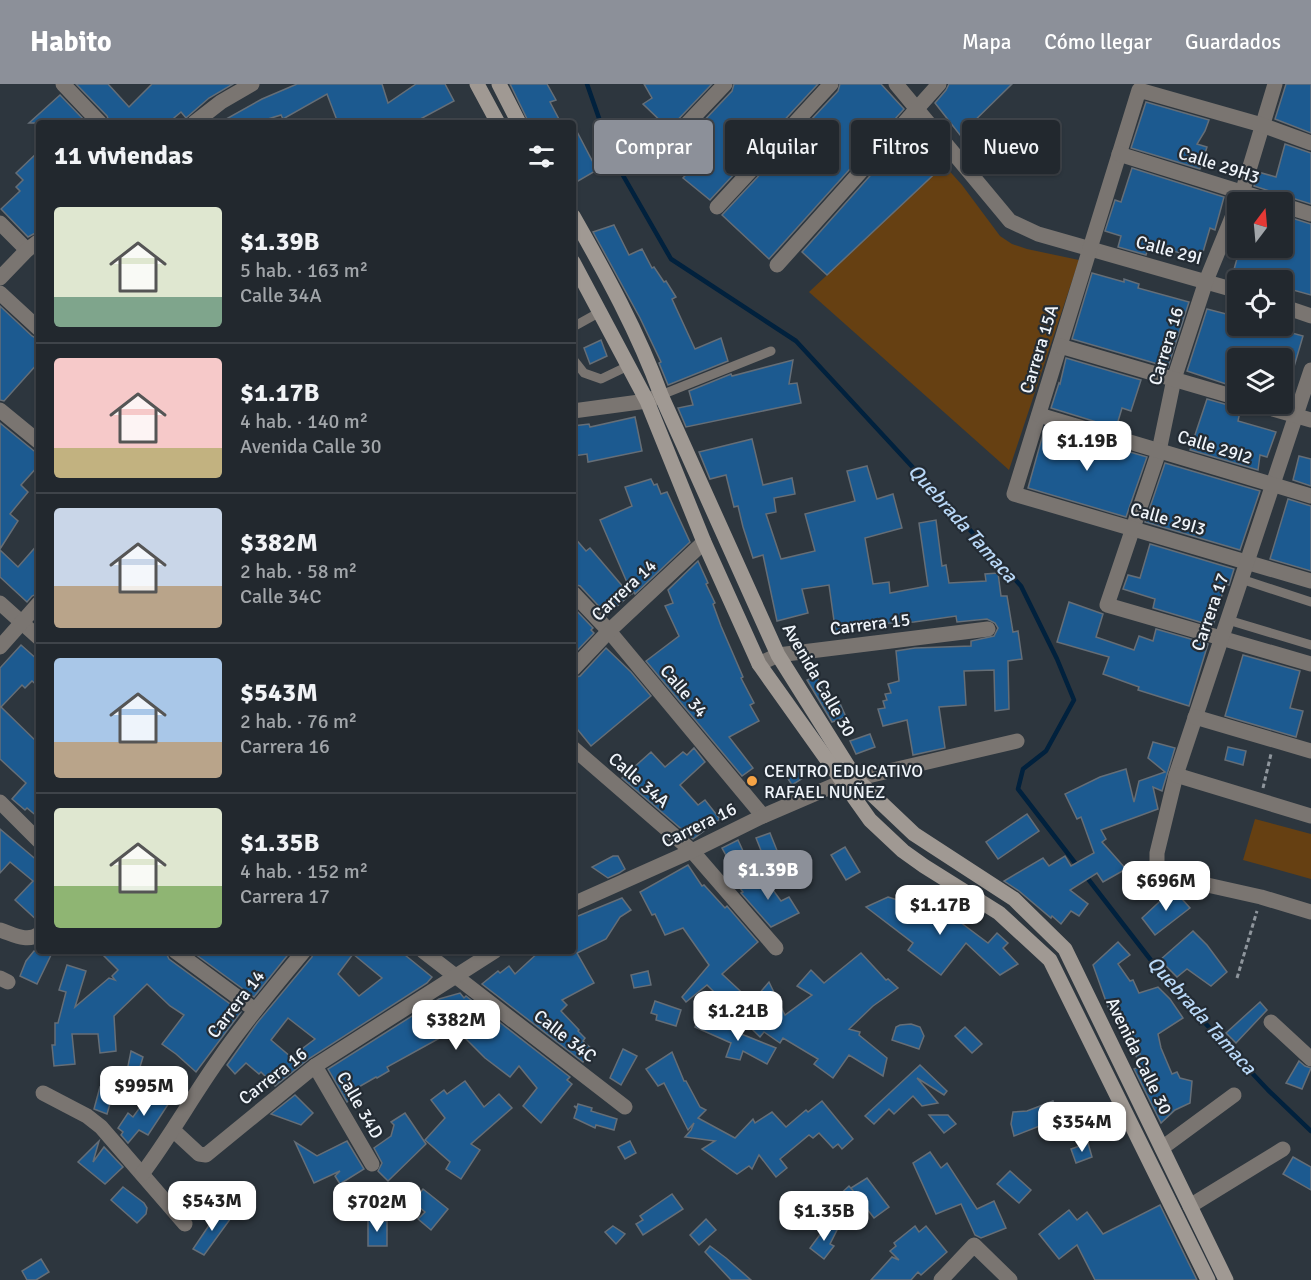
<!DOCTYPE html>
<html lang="es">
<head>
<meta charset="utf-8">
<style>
  :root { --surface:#22282e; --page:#2a3036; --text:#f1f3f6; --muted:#a2a6aa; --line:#3f444a; --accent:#8c9099 }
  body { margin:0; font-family:Signika,sans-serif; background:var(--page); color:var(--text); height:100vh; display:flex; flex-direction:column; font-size:22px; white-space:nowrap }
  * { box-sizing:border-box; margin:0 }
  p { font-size:20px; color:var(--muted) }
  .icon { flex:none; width:33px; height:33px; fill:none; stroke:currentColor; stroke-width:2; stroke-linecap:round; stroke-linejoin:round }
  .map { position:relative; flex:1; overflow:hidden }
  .panel { position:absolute; left:36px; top:36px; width:540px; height:834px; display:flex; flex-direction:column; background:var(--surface); border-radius:6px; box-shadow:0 2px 4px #0004,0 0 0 2px var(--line) }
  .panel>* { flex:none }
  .top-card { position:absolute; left:594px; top:36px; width:570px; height:54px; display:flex; gap:12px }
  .needle { width:39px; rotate:16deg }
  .controls { position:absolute; left:1227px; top:108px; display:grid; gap:12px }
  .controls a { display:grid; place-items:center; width:66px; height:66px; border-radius:6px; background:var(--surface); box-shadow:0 2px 4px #0004,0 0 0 2px var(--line); font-size:30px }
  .price { position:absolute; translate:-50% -51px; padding:0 14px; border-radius:12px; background:#fff; color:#222; font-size:20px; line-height:39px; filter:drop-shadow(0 2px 3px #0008) }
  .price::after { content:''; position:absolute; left:50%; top:36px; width:18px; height:14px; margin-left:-9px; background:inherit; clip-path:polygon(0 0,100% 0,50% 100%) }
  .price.selected { background:var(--accent); color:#fff }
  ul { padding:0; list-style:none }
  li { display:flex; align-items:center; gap:18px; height:150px; padding:0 18px }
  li+li { border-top:2px solid var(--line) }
  li span { display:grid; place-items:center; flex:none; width:168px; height:120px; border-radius:6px; color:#555 }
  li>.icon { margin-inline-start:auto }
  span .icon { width:72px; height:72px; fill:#fffc; stroke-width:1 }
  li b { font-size:26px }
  h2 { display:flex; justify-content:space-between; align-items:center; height:72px; padding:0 18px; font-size:26px }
  .tag { padding:0 21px; border-radius:6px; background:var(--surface); box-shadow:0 2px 4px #0004,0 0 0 2px var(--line); font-size:21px; line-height:54px }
  .tag.selected { background:var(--accent); color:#fff }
  header { display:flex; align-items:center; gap:36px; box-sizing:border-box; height:84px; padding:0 30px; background:var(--accent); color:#fff }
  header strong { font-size:28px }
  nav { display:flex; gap:33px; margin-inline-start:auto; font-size:21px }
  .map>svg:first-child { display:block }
</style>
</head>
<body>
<header>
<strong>Habito</strong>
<nav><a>Mapa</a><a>Cómo llegar</a><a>Guardados</a></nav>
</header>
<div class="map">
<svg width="1311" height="1196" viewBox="0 0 1311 1196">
  <rect width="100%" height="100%" fill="#2d363e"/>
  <g fill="#664012">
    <path d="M944,81l18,20 38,51 12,8 15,5 52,11 -70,210 -200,-178z"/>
    <path d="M1255,735l56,15v45l-68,-19z"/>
  </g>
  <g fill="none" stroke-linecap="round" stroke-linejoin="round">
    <g stroke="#01213d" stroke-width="4.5">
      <path d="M587,0l26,74 58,101 125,82 122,132 103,113 36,73 17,41 -28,51 -23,18 -5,20 61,79"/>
      <path d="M1085,791l89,115 94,100 43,41"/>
    </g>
  </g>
  <g fill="#1c5a90" stroke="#656e77" stroke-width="1.5" fill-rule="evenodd">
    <path d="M76,0h32l21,23 23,-23h81l-24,14 -23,20 -5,-6 -13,11h-58l-3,-7z"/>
    <path d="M297,0h85l6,19 28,-19h29l9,17 -41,22h-75l-11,-29 -44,25 -2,-4 -26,8h-36l43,-24z"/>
    <path d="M510,0h37l9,16 -6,2 11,21h-32z"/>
    <path d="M644,0h68l-43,45 -26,-25 9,-6z"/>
    <path d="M734,0h84l-108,116 -27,-22 15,-17 -17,-16 51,-54z"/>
    <path d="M840,0h41l23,25 -135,150 -47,-44 116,-124z"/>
    <path d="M949,0h63l-52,51 -25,-32 11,-13z"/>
    <path d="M1286,0h25v49l-36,-14z"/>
    <path d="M60,11l27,28h-58z"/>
    <path d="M1146,18l63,18 -4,11 -8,13 10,3 -7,22 -69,-21z"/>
    <path d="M573,40l24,46 -24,14z"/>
    <path d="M910,47l34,34 -117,110 -25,-23z"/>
    <path d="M1285,60l26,9v51l-57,-18 4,-14 18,5z"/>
    <path d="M39,67v80l-11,6 -27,-28 19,-18 -4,-4 7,-7 -7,-7z"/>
    <path d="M1132,84l92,29 -9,33 -5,-2 -9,31 -52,-15 -3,11 -28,-8 3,-11 -16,-5 10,-31 6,2z"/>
    <path d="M1282,131l29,9v71l-29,-8v-7h-20l-29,-7 7,-25h42z"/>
    <path d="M614,141l15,30 13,-6 10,19 2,-1 10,15 2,-1 10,16 -4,2 23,50 26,-11 7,23 -60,24 -9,-22 2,-1 -21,-44 -47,-86z"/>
    <path d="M1092,189l32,9v-3l15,5 -1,4 51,14 -21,65 -96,-28z"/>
    <path d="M0,222l32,30 7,4v22l-35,39 -4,-1z"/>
    <path d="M1207,225l31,8v9h28l37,10 -17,58 -4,-1v-35h-44v30l-51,-17z"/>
    <path d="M601,256l6,16 -17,8 -6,-16z"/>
    <path d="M1066,274l75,22 -10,31 -9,-3 -6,20 -65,-20 8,-25 1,1z"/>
    <path d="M793,276l-4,24 8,-1 4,20 -115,24 -8,-19 15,-3 -4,-14 42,-17 1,2z"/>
    <path d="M1207,315l28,8h6l-3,14 38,11 -9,25 -7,-2 -2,15 -68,-20z"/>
    <path d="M635,333l7,34 -54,11 -1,-8 -14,2v-30l16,-2 1,3z"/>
    <path d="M0,339l39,32v10l-18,20 7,7 -18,22 8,7 -18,28z"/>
    <path d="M1045,343l102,30 -21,60 -98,-29z"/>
    <path d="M752,355l11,46 29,-7 3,16 -21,4 2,14 -10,2 15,45 34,-8 -10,-37 50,-13 -8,-30 20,-5 10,33 16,-5 9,34 -37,10 8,46 16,-2 1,11 38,-7 -9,-63 17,-3 6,46 4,-1 3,18 37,-2 -1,-7 13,-1 3,23h6l6,36 5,-1 4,28 -14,2 1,48 -14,2 -1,-41 -30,1 2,34 -27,2 6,41 -32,7 -6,-35 -24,6 -5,-17 7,-1 -2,-7 4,-1 -2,-6 6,-1 -3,-9 11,-3 -3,-30 19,-3 56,-2v-5l23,-5 4,-8 -3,-5 -8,-4 -30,3 -1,-6 -42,6 -64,3v7l-14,3 -7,-50 -27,4 6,24 -31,8 -14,-66 -10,3 -10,-31 -5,-21 -4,1 -8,-32 -16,4 -11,-27z"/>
    <path d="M1299,372l12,3v27l-18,-6z"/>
    <path d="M1165,379l95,28 -20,59 -95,-28z"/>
    <path d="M651,395l3,6 3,-1 4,10 6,-2 23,50 -55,52 -1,-2 -2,2 -32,-74 32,-14 -7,-19z"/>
    <path d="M1288,415l23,7v65l-41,-12z"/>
    <path d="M573,452l13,15 4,-3 40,47 -23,20 -27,-29 -7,-2z"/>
    <path d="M39,459v50l-7,3 -5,6 -27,-25v-27l18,17z"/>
    <path d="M1150,460l84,25 -5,16 -4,-1 -12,42 -60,-18 2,-9 -32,-10 5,-14 12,3z"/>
    <path d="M698,477l10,22 -2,1 9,19 -2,1 8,22 22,51 -2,1 13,25 -4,2 9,16 -30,16 24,31 -11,8 -96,-115 33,-25 -14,-30 8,-3 -5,-13z"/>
    <path d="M1069,518l34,12 -7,23 38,13 5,-14 14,5 3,-12 52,15 -19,62 -51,-16 1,-3 -36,-13 6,-17 -52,-15z"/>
    <path d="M573,523l20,21 -2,2 3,3 -21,22z"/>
    <path d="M21,561l18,16v26l-7,-6 -7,7 -3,-3 -21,22 38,37v74l-12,-10 -2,2 -13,-11 14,-16 -26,-24v-91z"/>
    <path d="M606,564l25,24 20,24 -60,50 -18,-22v-46l7,-2z"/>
    <path d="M1243,571l57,16 -10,37 13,3 -7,26 -71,-21z"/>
    <path d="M817,592l12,27 9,-4 8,18 -14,5 -25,-42z"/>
    <path d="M870,650l5,13 -19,7 -6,-13z"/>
    <path d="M1153,658l22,6 -13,43 -9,-4 5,22 -57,21 5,9 -4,3 24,27 -23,13 -6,-9 -27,17 18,14 -9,12 -8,-5 -10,13 -9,-8 -1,2 -32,-27 -15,-10 39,-23 6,8 16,-10 6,10 23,-13 -13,-36 -4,2 -12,-25 35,-17 26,-8 8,33 5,-21 26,-9 -17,-14z"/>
    <path d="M1228,663l18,4 -3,14 -18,-5z"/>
    <path d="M694,664l11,14 -25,23 18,20 7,-5 15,19 -27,20 -71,-61 29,-26 14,15 18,-15 4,3z"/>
    <path d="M794,680l9,14 -11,7 -9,-14z"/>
    <path d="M1027,730l12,17 -41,28 -12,-17z"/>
    <path d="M0,745l39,33v60l-24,-22 18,-19 -23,-19 -10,11z"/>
    <path d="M770,749l12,30 -14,5 -12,-30z"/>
    <path d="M738,756l5,11 -15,8 -6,-11z"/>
    <path d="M845,763l15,25 -14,8 -15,-25z"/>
    <path d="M613,772h5l7,13 -6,4 -11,5 -16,-11z"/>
    <path d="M688,781l14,21 2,-1 21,23 2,-2 31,36 -36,32 30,28 17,-20 16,33 27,-20 -15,-9 14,-16 13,13 37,-30 25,27 2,-1 10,9 -25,18 -24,23 11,3 -1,3 28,23 -4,18 -34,-21 -16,23 -19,-14 4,-5 -35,-21 -3,5 -16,-11 -4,5 -53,-52 -21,17 -4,-5 27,-32 -26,-37 -18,7 -10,-21 -3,1 -12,-23z"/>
    <path d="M760,788l21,29 8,-4 10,16 -28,14 -30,-34 2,-1 -4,-5z"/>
    <path d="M1173,805l17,19 -35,27 -13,-17z"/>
    <path d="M888,813l48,15 4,-5 48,36 9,-10 11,10 -5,5 15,16 -18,11 -34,-32 -25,32 -33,-25 5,-7 -47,-36z"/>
    <path d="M622,814l9,12 -11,7 -14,22 -29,14 17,30 -32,17 5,5 -6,6 18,19 -1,1 7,7 -2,3 10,9 -10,12 -101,-78 16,-13 2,2 9,-7 6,8 25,-23h33v-33z"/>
    <path d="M1193,847l14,14 20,27 -16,14 -24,-17 -10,8 -17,-17z"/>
    <path d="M1118,858l12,13 -12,9 12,17 3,-1 6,13 19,-6 12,12 13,19 -25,16 3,14 11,26 5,-2 3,6 12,3 -2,22 -15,7 -14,13 -27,-54 7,-3 -5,-10 4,-2 -26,-47h-6l-15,-42z"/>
    <path d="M34,867h19l-16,33 -17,-8 6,-15z"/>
    <path d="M99,867h66l4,8 72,53 -45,60 -20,-18 -14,-10 22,-29 -14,-9 -23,-22 -33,32 2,35 -16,2 -2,-19h-26l3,30 -21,2 -2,-21h3v-22h3l8,-31 -7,-2 8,-25 19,6 -11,36 34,-29 6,2 -3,-4 6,-6z"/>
    <path d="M191,867h100l-37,46z"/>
    <path d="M314,867h86l32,26 -5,6 -117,75 -35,28 -14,-14 -2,2 -13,-11 -11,11 -8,-9 30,-42 55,-66zM353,870l29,24 -23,18 -21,-22zM288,934l27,21 -24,18 -20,-17z"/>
    <path d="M648,887l3,14 -17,3 -3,-13z"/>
    <path d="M460,909l4,5 2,-2 104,81 -3,3 5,4 -31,39 -18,-17 14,-18 -18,-22 -9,11 -25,-19 -29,-29 -69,38 2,4 -12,7 -1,-1 -26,15 4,6 -7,4 -19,-33 111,-70z"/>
    <path d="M655,917l26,9 -5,16 -20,-6 1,-5 -6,-2z"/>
    <path d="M1260,918l7,8 -31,33 -10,-10z"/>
    <path d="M699,933l77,31 -9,16 -24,-13 -3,9 -14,-3 5,-14 -36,-16z"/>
    <path d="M911,940l9,3 4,9 -5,13 -27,-9 4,-13 4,-2z"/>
    <path d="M965,943l17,17 -10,9 -17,-17z"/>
    <path d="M623,965l14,7 -16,29 -11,-7z"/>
    <path d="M131,967l12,6 -11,36 -9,-2z"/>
    <path d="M672,968l12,29h2l14,26 6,3 -8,8 37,20 18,-19 2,4 17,-11 14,15 20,-17 2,2 14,-11 31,38 -11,10 -4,-5 -5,4 -14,-15 -6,5 -4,-3 -29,24 7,9 -11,9 -17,-22 -7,14 -3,-3 -12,8 -35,-25 13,-8 -30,-4 6,-7 3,-7 -6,7 -24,-47 -6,3 -12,-17z"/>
    <path d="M1299,977l6,5 6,2 -9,21 -16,-6z"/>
    <path d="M920,981l27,26 -3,4 -27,-17 21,25 -16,3 -9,-10 -19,18 -5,-5 -15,15 -9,-8z"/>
    <path d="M465,997l19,26 15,-13 13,14 -41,36 9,6 -19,29 -15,-10 4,-7 -25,-22 20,-22 -14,-18 13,-10 3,4z"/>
    <path d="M100,1003l14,3 -7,24 -13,-5z"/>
    <path d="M152,1007l17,12 -21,32 -9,-5 -11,13 -7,-8 2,-3 -5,-4 10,-15 5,4z"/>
    <path d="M295,1011l18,18 -12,12 -30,-11z"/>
    <path d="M1053,1017l7,17 -46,18 -3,-12 2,-12 14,-1z"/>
    <path d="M578,1020l14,4 -1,3 26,8 -3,11 -18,-5 -1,3 -21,-10 3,-9 -3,-3 3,1z"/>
    <path d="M405,1029l21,31 -38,37 -10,-10 4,-8 -8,-15 17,-12 3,-11 -3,-3z"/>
    <path d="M929,1031h19l8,9 -12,9z"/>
    <path d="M99,1057l-6,21 11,-15 19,20 -18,17 -27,-22z"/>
    <path d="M347,1057l17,28 -24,15 -5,-8 5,-5 -26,12 -19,-41 22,14z"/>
    <path d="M630,1057l6,12 -11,6 -7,-12z"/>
    <path d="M1088,1059l4,14 -16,6 -5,-14z"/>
    <path d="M930,1068l11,16 6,-5 30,46 17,-8 12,27 -25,10 -6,-3 -14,-31 -25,10 -23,-51z"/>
    <path d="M1293,1073l18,10v23l-28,-16z"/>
    <path d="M1010,1087l21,19 -12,13 -22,-19z"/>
    <path d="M867,1094l22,29 -15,11 -17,-22 -11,11 -10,-9 13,-12 5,6 -3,-4z"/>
    <path d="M123,1103l21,16 3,5 -1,6 -9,9 -26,-23z"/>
    <path d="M423,1105l25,20 -17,21 -13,-11 7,-7 -12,-10z"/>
    <path d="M672,1110l11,15 -40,26 -7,-11 7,-4 -3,-4z"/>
    <path d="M1160,1121l37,75h-102l-18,-35 -18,14 -20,-25 30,-24 8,10 10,-8 16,22z"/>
    <path d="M220,1125l11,9 -27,37 -11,-6z"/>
    <path d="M706,1135l10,11 -17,15 -9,-10z"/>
    <path d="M368,1136l19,1v25h-19z"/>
    <path d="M827,1141l10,5 -7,14 4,2 -10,13 -14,-11z"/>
    <path d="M613,1142l12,8 -9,10 -11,-12z"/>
    <path d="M915,1142l4,6 7,-6 21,26 -26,23 -3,-3 -7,8h-40l21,-23 7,3 -9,-9 6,-5 -2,-3z"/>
    <path d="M710,1162l16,12 25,22h-20l-26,-28z"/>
    <path d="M41,1175l8,13 -13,8h-9l-5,-9z"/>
  </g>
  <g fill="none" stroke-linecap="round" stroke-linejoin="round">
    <g stroke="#8f969d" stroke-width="3" stroke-dasharray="4.5 3" stroke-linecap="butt">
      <path d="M1263,704l8,-34"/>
      <path d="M1237,894l20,-67"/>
    </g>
    <g stroke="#7a7571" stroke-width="9">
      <path d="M573,243l27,-15"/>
      <path d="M573,275l11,14 17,6 27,-13"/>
      <path d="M661,311l110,-44"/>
      <path d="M1241,495l70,23"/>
      <path d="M1228,536l83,25"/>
    </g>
    <g stroke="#7a7571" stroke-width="15">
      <path d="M63,0l37,39"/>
      <path d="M896,0l114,137 28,13 200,57"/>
      <path d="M1275,0l-33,109 -36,88 -32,98 -15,72 -52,154 204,59"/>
      <path d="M194,39l27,-21 31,-18"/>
      <path d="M1311,59l-49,-18 -123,-35 -125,404 297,87"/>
      <path d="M666,62l59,-62"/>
      <path d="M1119,70l154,48"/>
      <path d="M1282,121l29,9"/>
      <path d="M717,123l114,-123"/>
      <path d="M0,139l27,27"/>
      <path d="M777,181l162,-181"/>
      <path d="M0,194l27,-28 12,-9"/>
      <path d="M0,209l39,36"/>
      <path d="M1282,222l29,10"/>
      <path d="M1060,262l178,52"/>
      <path d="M1311,286l-135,405 -19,78v12l5,7 14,6 85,19 50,15"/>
      <path d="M1256,320l55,16"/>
      <path d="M0,326l39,32"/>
      <path d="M573,327l74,-10 11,-5"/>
      <path d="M1039,331l272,81"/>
      <path d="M573,509l36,38 154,185"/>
      <path d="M0,519l39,35"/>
      <path d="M0,563l39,-44"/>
      <path d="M759,580l19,-9 210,-26"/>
      <path d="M573,585l36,-38 95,-89"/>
      <path d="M1195,633l116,34"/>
      <path d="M573,664l119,103 84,97"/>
      <path d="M1176,691l135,41"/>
      <path d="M0,718l39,39"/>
      <path d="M573,820l119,-53 71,-35 79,-34 175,-41"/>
      <path d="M0,846c13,4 27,13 39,4"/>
      <path d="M175,867l80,59"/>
      <path d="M423,867l202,156"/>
      <path d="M0,894l8,4"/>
      <path d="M1271,938l40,37"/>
      <path d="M315,982l57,98"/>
      <path d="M43,1009l44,23 14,11 84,97"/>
      <path d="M173,1046l26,24 7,1 109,-89 180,-115"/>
      <path d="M1162,1064l72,-53"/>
      <path d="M142,1090c28,-37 50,-77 77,-115 26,-38 56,-73 85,-108"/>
      <path d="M1190,1122l93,-57"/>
      <path d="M941,1196l33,-35 36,35"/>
    </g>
    <g stroke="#a09993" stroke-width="15">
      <path d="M477,0l21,39"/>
      <path d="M499,0l20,39"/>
      <path d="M573,132c33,58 65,116 88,179l117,260 78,124 58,55 100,65 51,50 161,331"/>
      <path d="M573,178l74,139 57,141 55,122 111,156 33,31 21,15 75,47 51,47 158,320"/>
    </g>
  </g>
  <circle fill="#f5a345" stroke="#242c34" stroke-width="2" cx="752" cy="697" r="6"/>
  <g text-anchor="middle" stroke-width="4.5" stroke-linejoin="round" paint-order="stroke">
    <g font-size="18" fill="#f0f5fb" stroke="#242c34">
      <text transform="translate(1219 81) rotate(18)" y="6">Calle 29H3</text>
      <text transform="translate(1169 166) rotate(15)" y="6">Calle 29I</text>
      <text transform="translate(1166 262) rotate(-73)" y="6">Carrera 16</text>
      <text transform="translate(1039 265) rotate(-73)" y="6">Carrera 15A</text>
      <text transform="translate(1215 363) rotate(17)" y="6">Calle 29I2</text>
      <text transform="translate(1168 435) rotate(16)" y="6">Calle 29I3</text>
      <text transform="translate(624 506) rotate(-43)" y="6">Carrera 14</text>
      <text transform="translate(1210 528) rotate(-71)" y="6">Carrera 17</text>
      <text transform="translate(870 540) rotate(-7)" y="6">Carrera 15</text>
      <text transform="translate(819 596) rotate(60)" y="6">Avenida Calle 30</text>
      <text transform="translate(684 607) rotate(50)" y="6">Calle 34</text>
      <text transform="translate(639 696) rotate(41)" y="6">Calle 34A</text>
      <text transform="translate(699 741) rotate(-26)" y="6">Carrera 16</text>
      <text transform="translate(236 920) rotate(-52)" y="6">Carrera 14</text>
      <text transform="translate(565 952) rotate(38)" y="6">Calle 34C</text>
      <text transform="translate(1139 972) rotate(64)" y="6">Avenida Calle 30</text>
      <text transform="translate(273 992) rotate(-38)" y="6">Carrera 16</text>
      <text transform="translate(360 1021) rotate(60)" y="6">Calle 34D</text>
    </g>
    <g font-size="18" fill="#f0f5fb" stroke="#242c34" text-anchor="start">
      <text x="764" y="693">CENTRO EDUCATIVO<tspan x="764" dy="21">RAFAEL NUÑEZ</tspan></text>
    </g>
    <g font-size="20" font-style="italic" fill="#b9d8f7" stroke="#242c34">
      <text transform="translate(963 439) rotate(48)" y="7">Quebrada Tamaca</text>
      <text transform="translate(1202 931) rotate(48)" y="7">Quebrada Tamaca</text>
    </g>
  </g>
</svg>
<div class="controls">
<a><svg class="needle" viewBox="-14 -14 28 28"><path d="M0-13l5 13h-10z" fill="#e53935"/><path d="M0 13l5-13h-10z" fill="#a2a6aa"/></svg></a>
<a><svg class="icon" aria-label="locate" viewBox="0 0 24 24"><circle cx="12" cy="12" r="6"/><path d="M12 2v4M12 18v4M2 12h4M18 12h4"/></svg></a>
<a><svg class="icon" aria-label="layers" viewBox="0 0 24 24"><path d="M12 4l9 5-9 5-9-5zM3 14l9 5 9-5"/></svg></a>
</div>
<b class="price" style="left:1087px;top:388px">$1.19B</b>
<b class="price selected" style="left:768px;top:817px">$1.39B</b>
<b class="price" style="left:1166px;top:828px">$696M</b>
<b class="price" style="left:940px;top:852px">$1.17B</b>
<b class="price" style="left:738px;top:958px">$1.21B</b>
<b class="price" style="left:456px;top:967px">$382M</b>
<b class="price" style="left:144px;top:1033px">$995M</b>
<b class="price" style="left:1082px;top:1069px">$354M</b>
<b class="price" style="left:212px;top:1148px">$543M</b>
<b class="price" style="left:377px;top:1149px">$702M</b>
<b class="price" style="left:824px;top:1158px">$1.35B</b>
<div class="top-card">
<a class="tag selected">Comprar</a>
<a class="tag">Alquilar</a>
<a class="tag">Filtros</a>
<a class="tag">Nuevo</a>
</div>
<section class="panel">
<h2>11 viviendas<svg class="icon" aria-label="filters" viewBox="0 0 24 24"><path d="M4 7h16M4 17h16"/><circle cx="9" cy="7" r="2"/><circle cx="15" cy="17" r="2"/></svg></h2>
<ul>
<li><span style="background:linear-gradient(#dfe7d0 75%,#7fa58c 0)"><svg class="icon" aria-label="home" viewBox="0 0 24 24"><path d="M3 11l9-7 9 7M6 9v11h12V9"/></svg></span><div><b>$1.39B</b><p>5 hab. · 163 m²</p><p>Calle 34A</p></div></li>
<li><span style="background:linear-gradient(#f6c9c9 75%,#c2b280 0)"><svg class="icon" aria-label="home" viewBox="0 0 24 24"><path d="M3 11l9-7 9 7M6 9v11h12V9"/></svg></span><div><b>$1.17B</b><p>4 hab. · 140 m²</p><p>Avenida Calle 30</p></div></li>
<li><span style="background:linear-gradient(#c9d6e8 65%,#b9a48a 0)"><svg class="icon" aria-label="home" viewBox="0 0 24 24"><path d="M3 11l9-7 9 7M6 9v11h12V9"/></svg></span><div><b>$382M</b><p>2 hab. · 58 m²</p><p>Calle 34C</p></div></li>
<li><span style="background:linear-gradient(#a9c7e8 70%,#b9a48a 0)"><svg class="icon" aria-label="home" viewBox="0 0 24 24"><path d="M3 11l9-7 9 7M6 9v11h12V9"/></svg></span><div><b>$543M</b><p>2 hab. · 76 m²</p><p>Carrera 16</p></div></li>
<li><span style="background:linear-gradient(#dfe7d0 65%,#8fb573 0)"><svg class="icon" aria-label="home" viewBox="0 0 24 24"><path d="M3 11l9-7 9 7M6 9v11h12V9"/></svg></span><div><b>$1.35B</b><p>4 hab. · 152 m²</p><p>Carrera 17</p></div></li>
</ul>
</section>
</div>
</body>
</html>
